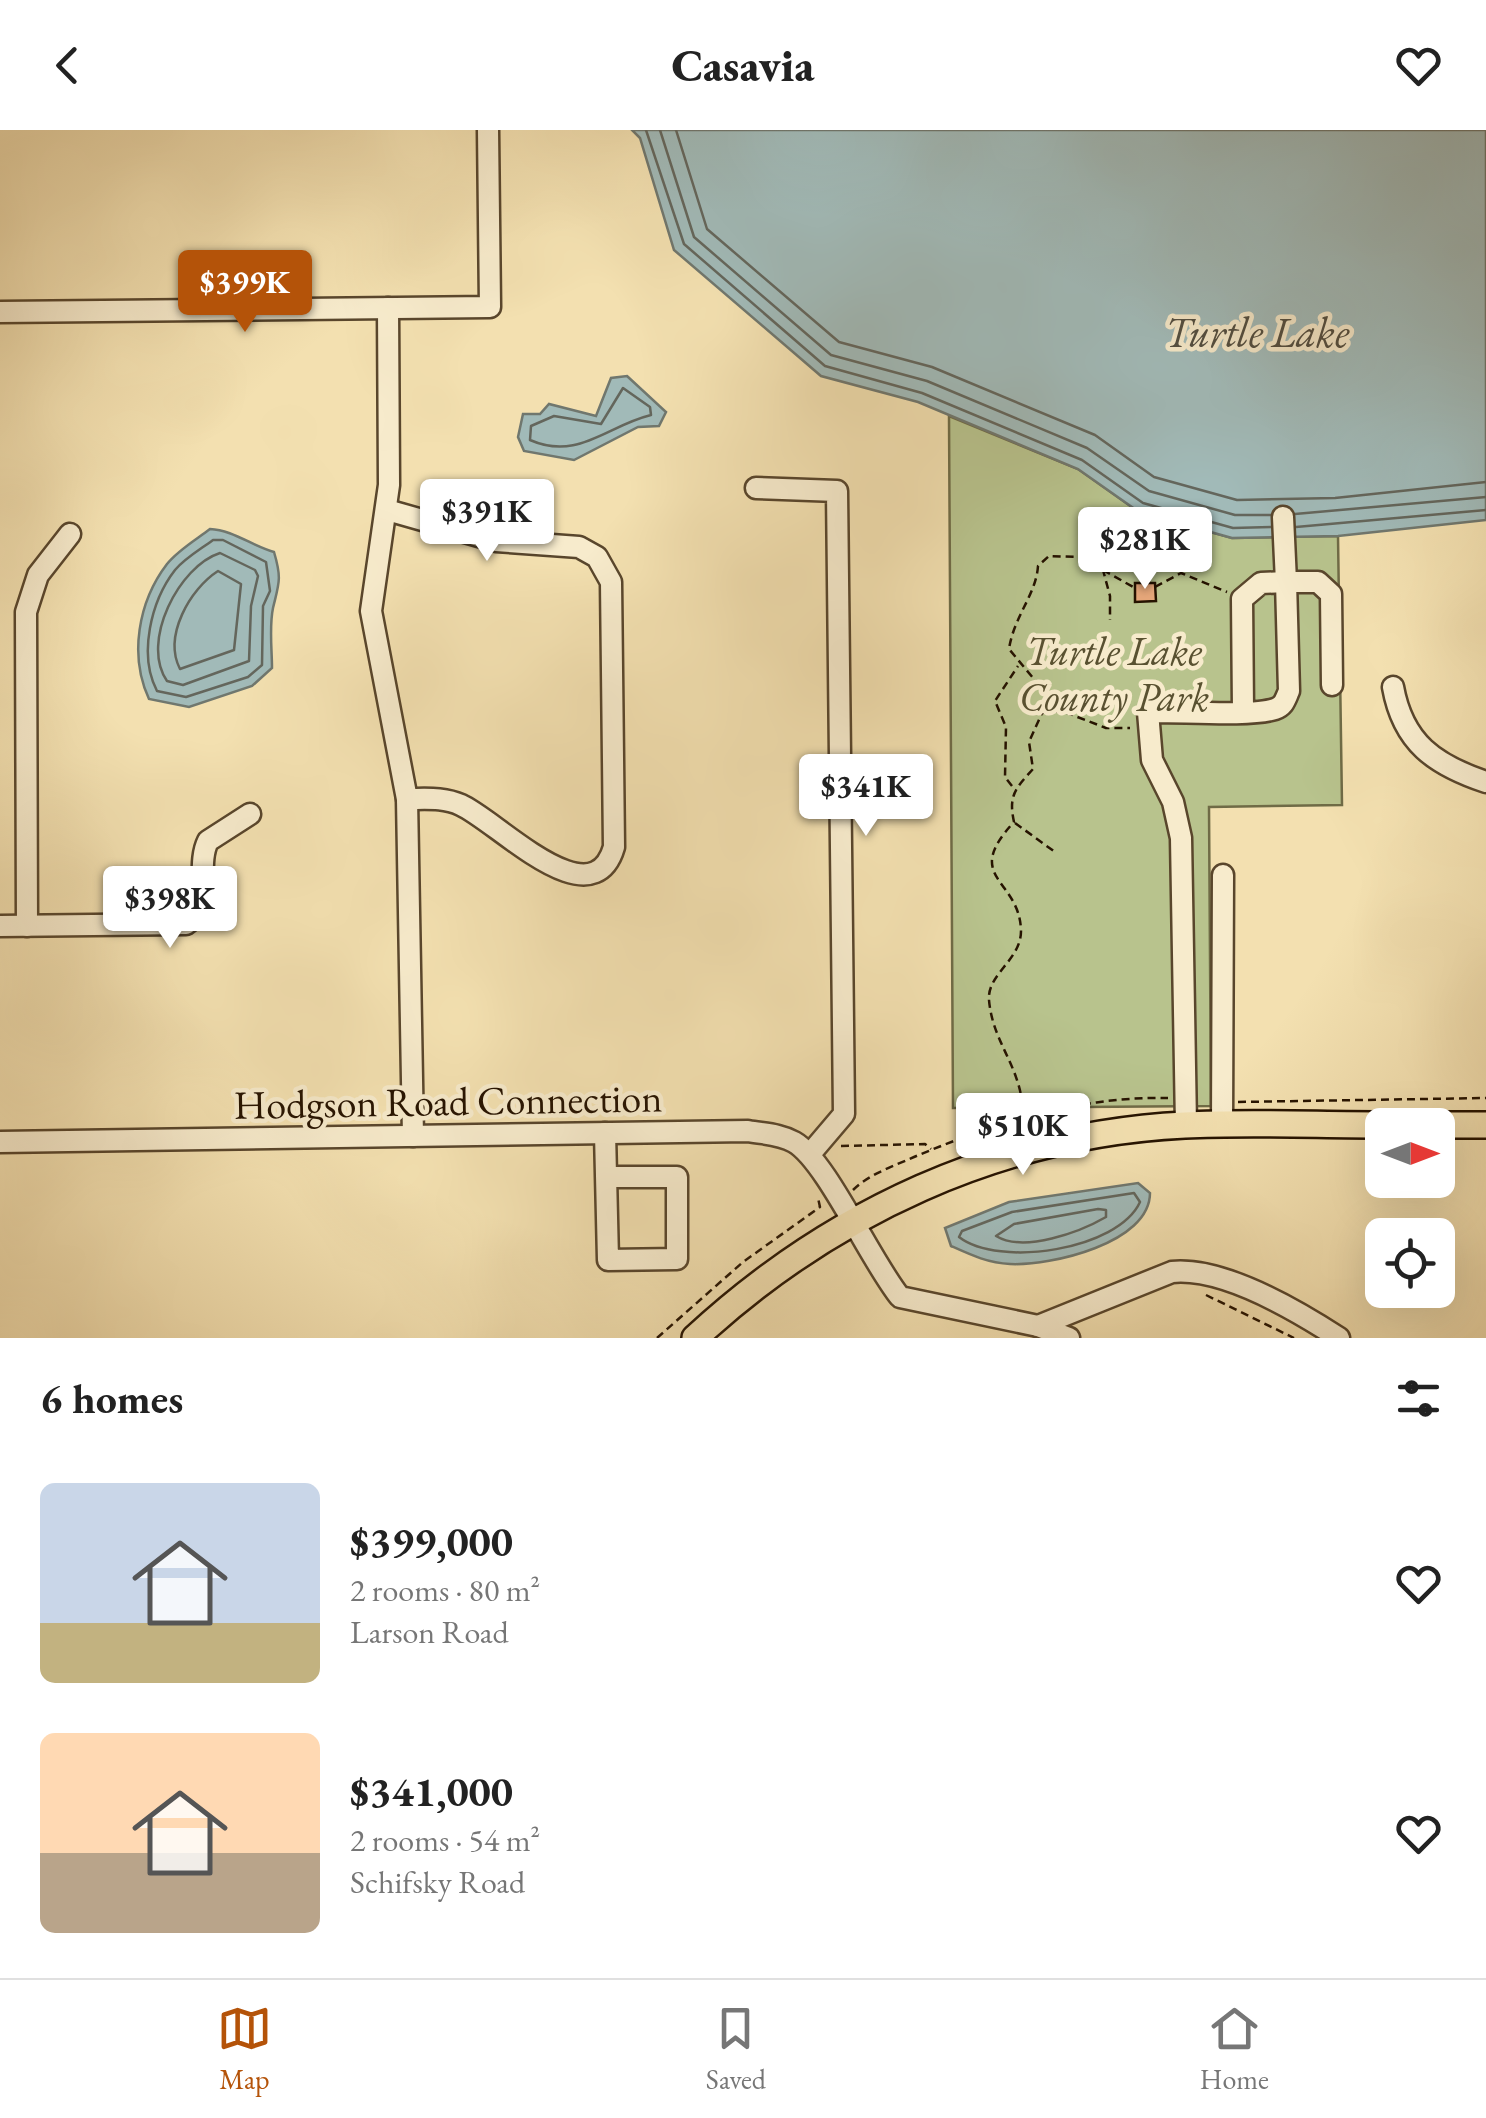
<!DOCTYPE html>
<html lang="en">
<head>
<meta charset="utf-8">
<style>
  :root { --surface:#fff; --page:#f6f6f6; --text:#222; --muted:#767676; --line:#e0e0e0; --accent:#b45309 }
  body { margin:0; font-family:"EB Garamond",serif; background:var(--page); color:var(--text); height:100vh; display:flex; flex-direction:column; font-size:38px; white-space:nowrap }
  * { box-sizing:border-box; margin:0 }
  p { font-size:32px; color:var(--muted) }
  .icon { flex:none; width:55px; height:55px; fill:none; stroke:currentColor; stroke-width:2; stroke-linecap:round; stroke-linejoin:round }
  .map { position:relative; height:1208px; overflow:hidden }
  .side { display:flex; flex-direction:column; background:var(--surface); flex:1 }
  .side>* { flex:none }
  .needle { width:65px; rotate:90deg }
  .fabs { position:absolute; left:1365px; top:978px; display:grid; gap:20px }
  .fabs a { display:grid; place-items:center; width:90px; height:90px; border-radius:15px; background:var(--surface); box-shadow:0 10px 40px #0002; font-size:50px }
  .price { position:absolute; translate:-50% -85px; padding:0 22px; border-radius:10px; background:#fff; color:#222; font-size:32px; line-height:65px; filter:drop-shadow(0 2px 5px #0008) }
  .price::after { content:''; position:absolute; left:50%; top:60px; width:30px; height:22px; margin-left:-15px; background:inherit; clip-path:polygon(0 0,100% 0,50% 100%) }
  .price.active { background:var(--accent); color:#fff }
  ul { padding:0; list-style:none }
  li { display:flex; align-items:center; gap:30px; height:250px; padding:0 40px }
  li span { display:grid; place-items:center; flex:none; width:280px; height:200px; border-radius:15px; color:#555 }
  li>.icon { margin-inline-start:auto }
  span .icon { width:120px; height:120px; fill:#fffc; stroke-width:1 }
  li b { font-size:42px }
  h2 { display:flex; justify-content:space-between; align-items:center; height:120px; padding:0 40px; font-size:42px }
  header { display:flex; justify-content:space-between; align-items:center; height:130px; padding:0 40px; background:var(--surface); font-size:45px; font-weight:800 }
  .menu { display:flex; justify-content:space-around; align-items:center; height:140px; border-top:2px solid var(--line); background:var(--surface); font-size:28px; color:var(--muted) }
  .menu a { display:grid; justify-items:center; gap:5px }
  .menu .active { color:var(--accent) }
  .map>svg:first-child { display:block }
</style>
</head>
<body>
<header><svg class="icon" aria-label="back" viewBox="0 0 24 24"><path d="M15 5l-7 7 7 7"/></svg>Casavia<svg class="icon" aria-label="heart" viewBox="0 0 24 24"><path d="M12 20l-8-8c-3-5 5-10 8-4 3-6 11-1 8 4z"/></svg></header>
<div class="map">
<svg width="1486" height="1208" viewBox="0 0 1486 1208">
  <rect width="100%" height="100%" fill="#f3e0b0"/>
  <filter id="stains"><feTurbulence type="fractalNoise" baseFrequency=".002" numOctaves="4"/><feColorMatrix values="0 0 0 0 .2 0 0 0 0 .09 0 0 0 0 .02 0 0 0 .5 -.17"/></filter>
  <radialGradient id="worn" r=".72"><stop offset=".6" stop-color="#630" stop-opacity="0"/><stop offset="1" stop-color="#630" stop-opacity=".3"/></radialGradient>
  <path fill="#b8c38d" stroke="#6f6b46" stroke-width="2.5" d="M949,286l129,53 61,43 93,26 106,-2 4,269 -133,2 2,299 -258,2z"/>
  <g fill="#a1bab8" stroke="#70776e" stroke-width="2.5">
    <path d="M632,0h854v390l-148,16 -106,2 -93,-26 -61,-43 -160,-67 -97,-26 -147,-126 -34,-112z"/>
    <path d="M627,246l39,36 -7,14 -21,1 -64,33 -50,-9 -6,-14 5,-23h17l9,-10 47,12 15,-38z"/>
    <path d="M210,399c23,1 42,17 64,23 8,27 5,31 -1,56 -4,19 -1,41 -1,60l-20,18 -63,21 -40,-8c-20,-43 -11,-97 18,-135 11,-14 30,-25 43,-35z"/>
    <path d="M1138,1053l12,10c0,50 -99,73 -140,71 -22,-1 -39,-9 -59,-18l-6,-18 64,-26z"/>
  </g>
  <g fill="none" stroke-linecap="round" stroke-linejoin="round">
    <g stroke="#64665c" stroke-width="2.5">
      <path d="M646,0l38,114 141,122 97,27 160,67 61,43 90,25 38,-1"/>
      <path d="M660,0l34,107 137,118 96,26 160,67 62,43 86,24h36"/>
      <path d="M676,0l31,99 132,113 93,25 163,68 59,42 83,23 98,-2 151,-16"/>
      <path d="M623,258l27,19 1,8c-45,11 -73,46 -121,25l1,-14 23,-10 47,8z"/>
      <path d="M1295,384l191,-17"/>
      <path d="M1296,397l190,-17"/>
      <path d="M213,410h10l43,22 4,29 -7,15 -1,59 -14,12 -62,20 -29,-6c-19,-36 -6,-90 18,-121 10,-12 26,-21 38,-30z"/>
      <path d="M220,423l35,17 3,6 -7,30 -2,55 -66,24 -16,-4c-27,-39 12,-115 53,-128z"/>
      <path d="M218,441l23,13 -7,66 -54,19c-17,-33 10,-80 38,-98z"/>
      <path d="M1134,1063l6,9c-22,48 -141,66 -181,35l3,-6 50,-19z"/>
      <path d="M1098,1079l8,1v7c-26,15 -82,36 -110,19l18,-12z"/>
    </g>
  </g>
  <path fill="#e6a77a" stroke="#261300" stroke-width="2.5" d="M1135,453h20l1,18 -21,1z"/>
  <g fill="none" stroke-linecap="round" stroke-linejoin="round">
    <defs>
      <g id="minor">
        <path d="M388,178l1,177 -18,126 36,188 6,337"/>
        <path d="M0,182l490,-5 -2,-177"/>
        <path d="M756,358l81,3 7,623 -34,40"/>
        <path d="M387,380l109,31 83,6 18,10 14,25 3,265c-22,75 -117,-26 -153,-42 -17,-8 -35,-6 -54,-6"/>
        <path d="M1283,387l3,65h32l13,12 1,91"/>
        <path d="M1393,557c10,56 42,78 93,95"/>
        <path d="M0,796l186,-2c28,-17 9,-57 22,-83l42,-27"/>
        <path d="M27,796l-1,-314 12,-37 32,-41"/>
        <path d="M1186,995l-5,-287 -8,-36 -21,-42 -4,-48c30,-1 102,5 127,-3 9,-3 10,-9 14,-18l-3,-109 -25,1 -19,16 1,111"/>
        <path d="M1222,995l1,-250"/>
        <path d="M605,1003l3,127 69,-1v-82h-71"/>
        <path d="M0,1012l748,-11c16,3 32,3 46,11 32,18 76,118 106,155l138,29 31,12"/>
        <path d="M1038,1196l134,-54c51,-5 124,38 167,66"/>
      </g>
      <g id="major">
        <path d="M1438,995h48"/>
        <path d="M695,1208c135,-125 305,-204 490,-213 66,-3 132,0 197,0"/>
      </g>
    </defs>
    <use href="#minor" stroke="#59462c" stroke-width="25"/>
    <use href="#major" stroke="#261300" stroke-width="30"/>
    <g stroke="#261300" stroke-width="2.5" stroke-dasharray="8 5" stroke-linecap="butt">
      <path d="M1105,401l-2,39 32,18"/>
      <path d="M1155,457l26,-14 46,19"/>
      <path d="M1049,580l-1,-14 -39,-47c5,-33 27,-54 29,-83l11,-10 29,1 25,13 7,26v24"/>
      <path d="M1012,656l-7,-9 1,-50 -11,-26 23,-35"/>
      <path d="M1015,693l40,29"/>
      <path d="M1238,972l248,-4"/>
      <path d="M1023,989c1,-51 -30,-73 -34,-119 -2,-26 32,-40 32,-69 -1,-53 -60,-52 -7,-109 -6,-27 2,-34 19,-53l-4,-27 13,-29 20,-2 44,17h24"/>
      <path d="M841,1016l84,-2 6,5"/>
      <path d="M853,1060c16,-16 41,-24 61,-33 81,-34 166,-61 254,-59"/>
      <path d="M1206,1165l88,43"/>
      <path d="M657,1208l86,-76 77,-55 -2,-9"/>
    </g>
    <use href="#minor" stroke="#f7ebcc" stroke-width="20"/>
    <use href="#major" stroke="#f3e0b0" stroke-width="25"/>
  </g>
  <g text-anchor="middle" stroke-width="9" stroke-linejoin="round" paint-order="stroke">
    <g font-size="40" font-style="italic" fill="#595131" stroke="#f7ebcc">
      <text x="1114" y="535">Turtle Lake<tspan x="1114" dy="46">County Park</tspan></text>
    </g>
    <g font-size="40" fill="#261300" stroke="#f7ebcc">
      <text transform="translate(448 971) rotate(-1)" y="14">Hodgson Road Connection</text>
    </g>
    <g font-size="42" font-style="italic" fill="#514d40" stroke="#f7ebcc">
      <text x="1257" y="217">Turtle Lake</text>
    </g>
  </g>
  <rect width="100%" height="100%" filter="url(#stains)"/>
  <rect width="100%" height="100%" fill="url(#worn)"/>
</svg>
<div class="fabs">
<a><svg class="needle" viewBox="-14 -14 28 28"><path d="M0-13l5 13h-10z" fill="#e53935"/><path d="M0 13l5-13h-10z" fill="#767676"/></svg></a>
<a><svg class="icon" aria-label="locate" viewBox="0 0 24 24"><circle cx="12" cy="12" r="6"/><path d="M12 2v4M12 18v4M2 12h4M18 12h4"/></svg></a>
</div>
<b class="price active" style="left:245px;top:205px">$399K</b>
<b class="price" style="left:487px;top:434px">$391K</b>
<b class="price" style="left:1145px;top:462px">$281K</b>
<b class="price" style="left:866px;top:709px">$341K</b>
<b class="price" style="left:170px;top:821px">$398K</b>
<b class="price" style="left:1023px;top:1048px">$510K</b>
</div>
<section class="side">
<h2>6 homes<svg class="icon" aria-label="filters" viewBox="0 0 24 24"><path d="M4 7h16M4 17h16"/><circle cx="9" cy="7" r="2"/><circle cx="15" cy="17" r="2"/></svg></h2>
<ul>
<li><span style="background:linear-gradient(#c9d6e8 70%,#c2b280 0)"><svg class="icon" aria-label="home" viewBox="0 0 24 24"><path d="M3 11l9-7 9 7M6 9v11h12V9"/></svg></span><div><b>$399,000</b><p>2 rooms · 80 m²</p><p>Larson Road</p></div><svg class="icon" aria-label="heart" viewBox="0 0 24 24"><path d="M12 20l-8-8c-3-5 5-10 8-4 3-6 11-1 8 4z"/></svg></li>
<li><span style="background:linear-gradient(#ffd9b3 60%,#b9a48a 0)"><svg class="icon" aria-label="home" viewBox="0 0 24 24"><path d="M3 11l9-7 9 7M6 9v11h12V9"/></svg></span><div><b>$341,000</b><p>2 rooms · 54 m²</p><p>Schifsky Road</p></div><svg class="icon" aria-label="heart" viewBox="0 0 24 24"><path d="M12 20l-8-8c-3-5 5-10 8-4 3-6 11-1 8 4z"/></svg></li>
</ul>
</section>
<nav class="menu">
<a class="active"><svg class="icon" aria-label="map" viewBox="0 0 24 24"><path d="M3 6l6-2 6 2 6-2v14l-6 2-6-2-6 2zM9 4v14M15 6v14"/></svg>Map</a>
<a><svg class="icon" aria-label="saved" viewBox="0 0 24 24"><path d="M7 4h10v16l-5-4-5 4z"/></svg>Saved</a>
<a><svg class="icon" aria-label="home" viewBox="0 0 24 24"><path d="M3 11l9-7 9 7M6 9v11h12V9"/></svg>Home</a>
</nav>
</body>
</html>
